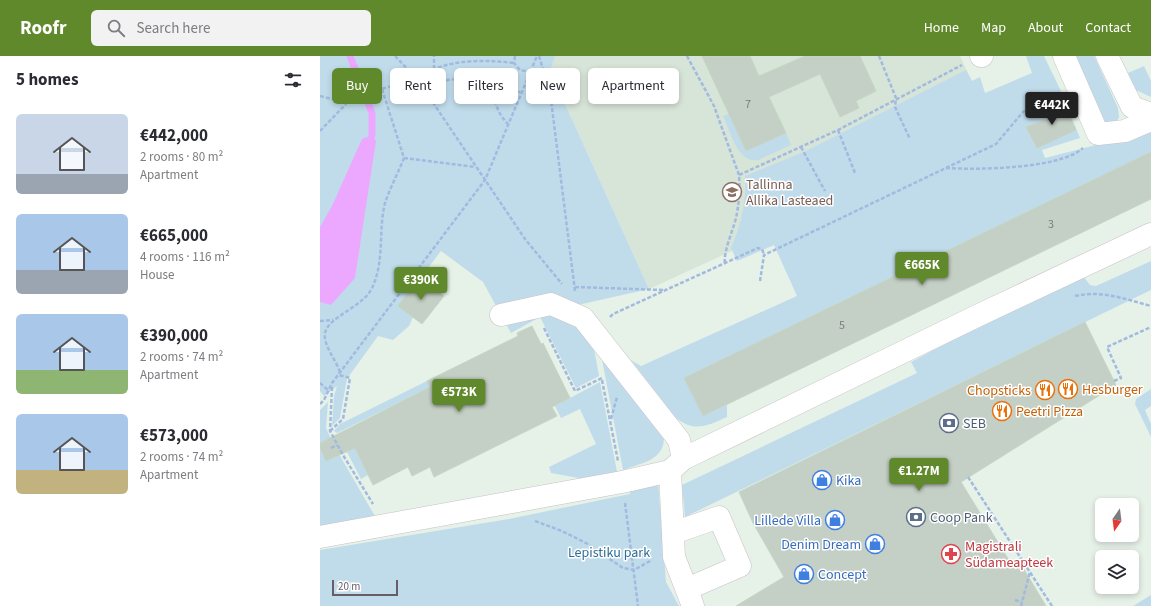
<!DOCTYPE html>
<html lang="en">
<head>
<meta charset="utf-8">
<style>
  :root { --surface:#fff; --page:#f2f2f3; --text:#2b2b33; --muted:#7c7c81; --accent:#60892b }
  body { margin:0; font-family:"Source Sans 3",sans-serif; background:var(--page); color:var(--text); height:100vh; display:flex; flex-direction:column; font-size:15px; white-space:nowrap }
  * { box-sizing:border-box; margin:0 }
  p { font-size:13px; color:var(--muted) }
  .icon { flex:none; width:22px; height:22px; fill:none; stroke:currentColor; stroke-width:2; stroke-linecap:round; stroke-linejoin:round }
  .map { position:relative; flex:1; overflow:hidden }
  .details { display:flex; flex-direction:column; background:var(--surface); width:320px }
  .details>* { flex:none }
  .banner { position:absolute; left:12px; top:12px; width:380px; height:36px; display:flex; gap:8px }
  .needle { width:26px; rotate:194deg }
  .controls { position:absolute; left:775px; top:442px; display:grid; gap:8px }
  .controls a { display:grid; place-items:center; width:44px; height:44px; border-radius:6px; background:var(--surface); box-shadow:0 2px 6px #0003; font-size:20px }
  .scale { position:absolute; left:12px; bottom:10px; width:66px; box-sizing:border-box; padding-left:4px; border:2px solid #675d68; border-top:0; font-size:11px; line-height:14px; white-space:nowrap; color:#675d68; -webkit-text-stroke:3px #fff; paint-order:stroke }
  .price { position:absolute; translate:-50% -34px; padding:0 9px; border-radius:4px; background:var(--accent); color:#fff; font-size:13px; line-height:26px; filter:drop-shadow(0 1px 2px #0008) }
  .price::after { content:''; position:absolute; left:50%; top:24px; width:12px; height:9px; margin-left:-6px; background:inherit; clip-path:polygon(0 0,100% 0,50% 100%) }
  .price.selected { background:#222; color:#fff }
  ul { padding:0; list-style:none }
  li { display:flex; align-items:center; gap:12px; height:100px; padding:0 16px }
  li span { display:grid; place-items:center; flex:none; width:112px; height:80px; border-radius:6px; color:#555 }
  li>.icon { margin-inline-start:auto }
  span .icon { width:48px; height:48px; fill:#fffc; stroke-width:1 }
  li b { font-size:17px }
  h2 { display:flex; justify-content:space-between; align-items:center; height:48px; padding:0 16px; font-size:17px }
  .pill { padding:0 14px; border-radius:6px; background:var(--surface); box-shadow:0 2px 6px #0003; font-size:14px; line-height:36px }
  .pill.selected { background:var(--accent); color:#fff }
  header { display:flex; align-items:center; gap:24px; box-sizing:border-box; height:56px; padding:0 20px; background:var(--accent); color:#fff }
  header strong { font-size:19px }
  nav { display:flex; gap:22px; margin-inline-start:auto; font-size:14px }
  .search { width:280px; height:36px; background:var(--page); display:flex; align-items:center; gap:10px; box-sizing:border-box; padding:0 14px; border-radius:6px; color:var(--muted); font-size:15px }
  main { display:flex; flex:1; min-height:0 }
  .map>svg:first-child { display:block }
</style>
</head>
<body>
<header>
<strong>Roofr</strong>
<div class="search"><svg class="icon" aria-label="search" viewBox="0 0 24 24"><circle cx="10" cy="10" r="6"/><path d="M15 15l6 6"/></svg>Search here</div>
<nav><a>Home</a><a>Map</a><a>About</a><a>Contact</a></nav>
</header>
<main>
<section class="details">
<h2>5 homes<svg class="icon" aria-label="filters" viewBox="0 0 24 24"><path d="M4 7h16M4 17h16"/><circle cx="9" cy="7" r="2"/><circle cx="15" cy="17" r="2"/></svg></h2>
<ul>
<li><span style="background:linear-gradient(#c9d6e8 75%,#9aa5b1 0)"><svg class="icon" aria-label="home" viewBox="0 0 24 24"><path d="M3 11l9-7 9 7M6 9v11h12V9"/></svg></span><div><b>€442,000</b><p>2 rooms · 80 m²</p><p>Apartment</p></div></li>
<li><span style="background:linear-gradient(#a9c7e8 70%,#9aa5b1 0)"><svg class="icon" aria-label="home" viewBox="0 0 24 24"><path d="M3 11l9-7 9 7M6 9v11h12V9"/></svg></span><div><b>€665,000</b><p>4 rooms · 116 m²</p><p>House</p></div></li>
<li><span style="background:linear-gradient(#a9c7e8 70%,#8fb573 0)"><svg class="icon" aria-label="home" viewBox="0 0 24 24"><path d="M3 11l9-7 9 7M6 9v11h12V9"/></svg></span><div><b>€390,000</b><p>2 rooms · 74 m²</p><p>Apartment</p></div></li>
<li><span style="background:linear-gradient(#a9c7e8 70%,#c2b280 0)"><svg class="icon" aria-label="home" viewBox="0 0 24 24"><path d="M3 11l9-7 9 7M6 9v11h12V9"/></svg></span><div><b>€573,000</b><p>2 rooms · 74 m²</p><p>Apartment</p></div></li>
</ul>
</section>
<div class="map">
<svg width="831" height="550" viewBox="0 0 831 550">
  <rect width="100%" height="100%" fill="#e6f1e8"/>
  <path fill="#d7e4d8" d="M235,0h405l35,74 -346,159 -99,-218z"/>
  <g fill="#c0dceb">
    <path d="M0,0h235l-5,15 99,218 -98,22 22,11 20,21 6,33 -23,12 -36,-71 -29,16 -28,-51 -42,-31 -42,55 14,11 -4,9 -16,14 -15,-4 -29,40 -5,1 3,1 -7,40 -8,8 2,-30 3,-10 -13,10 -4,-5z"/>
    <path d="M706,0h18l16,33 20,49 -38,12 3,8 106,-27v21l-466,226 18,38 24,-11v12c-20,9 -33,16 -52,0l-44,-57 10,6 156,-70 -23,-51 -37,16 -6,-13c10,-23 16,-48 14,-72l61,-25 160,-81 6,11 8,-4 5,16 47,-20z"/>
    <path d="M754,0h20l24,52 1,9 -3,6h-10l-4,-3z"/>
    <path d="M824,10l7,15v16l-15,-7 -8,-17z"/>
    <path d="M409,58l17,37 40,-18 5,12 -33,15c-20,4 -28,-29 -35,-44z"/>
    <path d="M831,205v29l-466,227 -3,-32 235,-112 -6,-11 169,-90 10,13 6,1z"/>
    <path d="M281,298l63,82c1,24 -22,27 -41,34z"/>
    <path d="M107,325l3,6 -93,46 -3,-2 6,-7z"/>
    <path d="M280,326l17,90 -33,7 -33,-6 -2,-6 47,-23 -16,-35 -19,9 -6,-12z"/>
    <path d="M831,333v17l-6,4 6,14v13l-16,-33 1,-5z"/>
    <path d="M8,346l-2,26 8,17 -3,1 -4,-7 -7,4v-33z"/>
    <path d="M0,392l6,13 10,-4 -3,-7 3,-1 40,69 -56,10z"/>
    <path d="M35,392l13,27 -7,4 -14,-27z"/>
    <path d="M338,426l8,100 13,24h-359v-56l189,-31 121,-25 -1,-7z"/>
    <path d="M831,539v11h-18z"/>
  </g>
  <path fill="#eca8ff" d="M52,79l4,6 -21,137 -24,27 -11,-3v-75l12,-21 30,-67z"/>
  <g fill="none" stroke-linecap="round" stroke-linejoin="round">
    <path stroke="#eca8ff" stroke-width="7" d="M30,0l22,57v22"/>
  </g>
  <g fill="#c4cfc5" stroke="#c4d7c4">
    <path d="M382,0h48l9,20 46,-20h55l16,35 -20,10 3,7 -19,9 -20,-43 -51,23 17,36 -40,18z"/>
    <path d="M743,47l13,27 -39,18 -11,-21 21,-8 -2,-8z"/>
    <path d="M831,96v47l-448,217 -19,-38z"/>
    <path d="M99,222l25,18 -22,28 -24,-18z"/>
    <path d="M765,266l31,63 -155,97 54,88 7,-4 24,40h-310l48,-29 -31,-54 -14,-31z"/>
    <path d="M212,270l9,18 2,-1 27,55 -18,9 5,9 -123,61 -4,-10 -18,9 -4,-9 -35,18 -18,-37 -29,13 -6,-13v-5l110,-56 -3,-6 91,-45 -1,-3z"/>
  </g>
  <g fill="none" stroke-linecap="round" stroke-linejoin="round">
    <defs>
      <g id="minor">
        <path d="M661,0h1"/>
        <path d="M744,0l34,78 27,-3 26,-11"/>
        <path d="M787,0l25,51 19,7"/>
        <path d="M181,259l50,-11 32,14 96,122 4,19"/>
        <path d="M350,415l4,86 19,49"/>
        <path d="M353,477l46,-16 21,49 -53,23"/>
        <path d="M0,481l302,-55 48,-11 13,-12 296,-144 172,-81"/>
      </g>
    </defs>
    <use href="#minor" stroke="#c8c0c8" stroke-width="23"/>
    <g stroke="#a2badf" stroke-width="2.5" stroke-dasharray="4 2" stroke-linecap="butt">
      <path d="M75,0l22,23 108,160 37,45"/>
      <path d="M195,0l-1,7 6,7 10,2"/>
      <path d="M219,0l11,36 25,199"/>
      <path d="M367,0l27,50 25,69"/>
      <path d="M559,0l17,42 -1,9 15,32"/>
      <path d="M114,13v-13"/>
      <path d="M99,26c4,-4 9,-9 14,-12 21,-11 59,-10 81,-7"/>
      <path d="M172,27c2,16 4,29 16,41"/>
      <path d="M104,34c6,-2 11,-6 17,-8 22,-8 59,3 81,11"/>
      <path d="M0,40l27,7 24,-11 45,-13"/>
      <path d="M518,74l17,43"/>
      <path d="M0,75l26,-27"/>
      <path d="M481,91l24,44"/>
      <path d="M84,102l71,9"/>
      <path d="M626,112c31,2 114,1 137,-20"/>
      <path d="M405,207c-2,-10 8,-33 11,-45 3,-14 4,-28 3,-43l99,-45 124,-65"/>
      <path d="M440,225l4,-26 232,-111 27,-32 10,-7 25,-10"/>
      <path d="M255,231l88,3"/>
      <path d="M755,240c27,-6 50,3 76,10"/>
      <path d="M290,261l3,-3 145,-66 4,1 2,6"/>
      <path d="M0,265l13,-1"/>
      <path d="M224,272l31,63 27,-13"/>
      <path d="M20,316c-4,-12 -17,-27 -15,-39 3,-16 38,-26 47,-45 13,-27 6,-57 13,-85 5,-15 13,-30 19,-45l-22,-69"/>
      <path d="M282,324l16,81"/>
      <path d="M794,325l7,-3 -14,-31 44,-20"/>
      <path d="M0,327l9,8"/>
      <path d="M12,331l-2,44 13,24 30,49"/>
      <path d="M0,348l4,-4 8,-17 153,-203 52,-124"/>
      <path d="M291,363l6,-22"/>
      <path d="M10,375l13,-12 7,-41 -11,-3"/>
      <path d="M11,392l6,-3"/>
      <path d="M648,421l84,129"/>
      <path d="M305,447l13,103"/>
      <path d="M215,465l27,10 24,12 37,25 11,2 18,-10"/>
      <path d="M695,544l7,2"/>
      <path d="M701,550l9,-34"/>
    </g>
    <use href="#minor" stroke="#fff" stroke-width="22"/>
  </g>
  <defs>
    <symbol id="school-ring" viewBox="-11 -11 22 22"><circle r="9.5" fill="#fff" stroke="#8d6e63" stroke-width="1.5"/><path d="M0-5L7-2L0 1L-7-2ZM-4 1L0 2.5L4 1V4Q0 6-4 4Z" fill="#8d6e63"/></symbol>
    <symbol id="restaurant-ring" viewBox="-11 -11 22 22"><circle r="9.5" fill="#fff" stroke="#e8710a" stroke-width="1.5"/><path d="M-5-6h1v4h1v-4h1v4h1v-4h1v5L-1.5 .5V6h-2V.5L-5-1ZM5-6V6H3V1.5H1.5Q1.5-4 5-6Z" fill="#e8710a"/></symbol>
    <symbol id="bank-ring" viewBox="-11 -11 22 22"><circle r="9.5" fill="#fff" stroke="#5c6f8a" stroke-width="1.5"/><path d="M-6-4H6V4H-6ZM0-2.3a2.3 2.3 0 1 0 0 4.6a2.3 2.3 0 1 0 0-4.6Z" fill="#5c6f8a"/></symbol>
    <symbol id="shop-ring" viewBox="-11 -11 22 22"><circle r="9.5" fill="#fff" stroke="#3f7fe0" stroke-width="1.5"/><path d="M-5-2.5h2.3a2.7 3.5 0 0 1 5.4 0H5L5.5 6h-11ZM-1.5-2.5h3a1.5 2.3 0 0 0-3 0Z" fill="#3f7fe0"/></symbol>
    <symbol id="pharmacy-ring" viewBox="-11 -11 22 22"><circle r="9.5" fill="#fff" stroke="#e0444e" stroke-width="1.5"/><path d="M-2-6h4v4h4v4h-4v4h-4v-4h-4v-4h4Z" fill="#e0444e"/></symbol>
  </defs>
  <g fill-rule="evenodd">
    <use href="#school-ring" x="401" y="125" width="22" height="22"/>
    <use href="#restaurant-ring" x="737" y="322" width="22" height="22"/>
    <use href="#restaurant-ring" x="714" y="323" width="22" height="22"/>
    <use href="#restaurant-ring" x="671" y="344" width="22" height="22"/>
    <use href="#bank-ring" x="618" y="356" width="22" height="22"/>
    <use href="#shop-ring" x="491" y="413" width="22" height="22"/>
    <use href="#bank-ring" x="585" y="450" width="22" height="22"/>
    <use href="#shop-ring" x="504" y="453" width="22" height="22"/>
    <use href="#shop-ring" x="544" y="477" width="22" height="22"/>
    <use href="#pharmacy-ring" x="620" y="487" width="22" height="22"/>
    <use href="#shop-ring" x="473" y="507" width="22" height="22"/>
  </g>
  <g text-anchor="middle" stroke-width="3" stroke-linejoin="round" paint-order="stroke">
    <g font-size="12" fill="#7e7a7f">
      <text x="428" y="52">7</text>
      <text x="731" y="172">3</text>
      <text x="522" y="273">5</text>
    </g>
    <g font-size="14" fill="#785e54" stroke="#fff" text-anchor="start">
      <text x="426" y="133">Tallinna<tspan x="426" dy="16">Allika Lasteaed</tspan></text>
    </g>
    <g font-size="14" fill="#c56008" stroke="#fff" text-anchor="start">
      <text x="762" y="338">Hesburger</text>
      <text x="711" y="339" text-anchor="end">Chopsticks</text>
      <text x="696" y="360">Peetri Pizza</text>
    </g>
    <g font-size="14" fill="#4e5e75" stroke="#fff" text-anchor="start">
      <text x="643" y="372">SEB</text>
      <text x="610" y="466">Coop Pank</text>
    </g>
    <g font-size="14" fill="#366cbe" stroke="#fff" text-anchor="start">
      <text x="516" y="429">Kika</text>
      <text x="501" y="469" text-anchor="end">Lillede Villa</text>
      <text x="541" y="493" text-anchor="end">Denim Dream</text>
      <text x="498" y="523">Concept</text>
    </g>
    <g font-size="14" fill="#be3a42" stroke="#fff" text-anchor="start">
      <text x="645" y="495">Magistrali<tspan x="645" dy="16">Südameapteek</tspan></text>
    </g>
    <g font-size="14" fill="#2f6d95" stroke="#fff">
      <text x="289" y="501">Lepistiku park</text>
    </g>
  </g>
</svg>
<div class="controls">
<a><svg class="needle" viewBox="-14 -14 28 28"><path d="M0-13l5 13h-10z" fill="#e53935"/><path d="M0 13l5-13h-10z" fill="#7c7c81"/></svg></a>
<a><svg class="icon" aria-label="layers" viewBox="0 0 24 24"><path d="M12 4l9 5-9 5-9-5zM3 14l9 5 9-5"/></svg></a>
</div>
<div class="scale">20 m</div>
<b class="price selected" style="left:732px;top:70px">€442K</b>
<b class="price" style="left:602px;top:230px">€665K</b>
<b class="price" style="left:101px;top:245px">€390K</b>
<b class="price" style="left:139px;top:357px">€573K</b>
<b class="price" style="left:599px;top:436px">€1.27M</b>
<div class="banner">
<a class="pill selected">Buy</a>
<a class="pill">Rent</a>
<a class="pill">Filters</a>
<a class="pill">New</a>
<a class="pill">Apartment</a>
</div>
</div>
</main>
</body>
</html>
